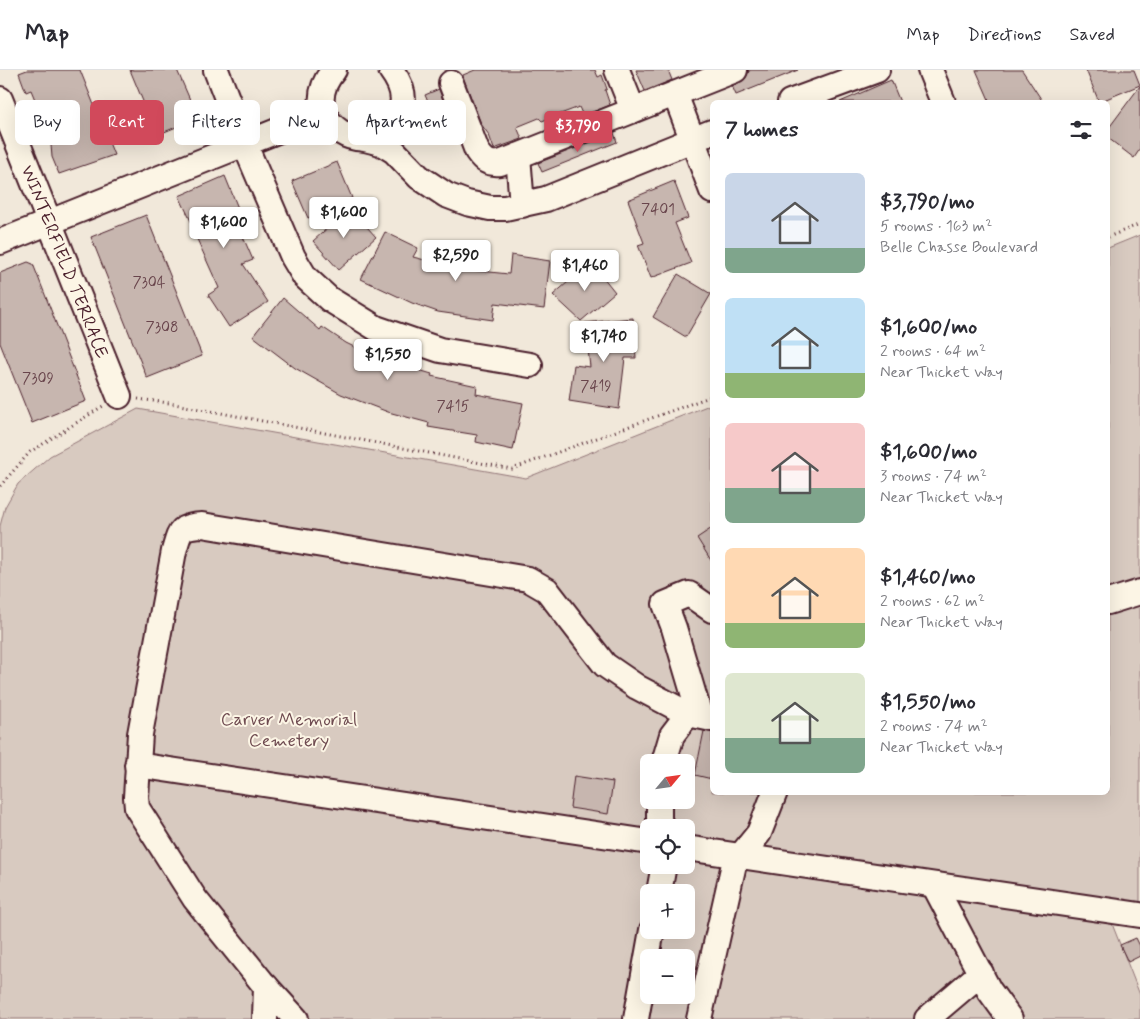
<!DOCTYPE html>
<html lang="en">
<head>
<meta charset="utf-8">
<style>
  :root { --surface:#fff; --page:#f2f2f3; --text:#2b2b33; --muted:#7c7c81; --line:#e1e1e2; --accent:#d1495b }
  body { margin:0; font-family:Mynerve,sans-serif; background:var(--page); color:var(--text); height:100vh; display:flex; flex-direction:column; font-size:19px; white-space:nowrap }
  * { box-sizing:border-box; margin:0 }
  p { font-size:16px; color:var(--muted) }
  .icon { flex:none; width:28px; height:28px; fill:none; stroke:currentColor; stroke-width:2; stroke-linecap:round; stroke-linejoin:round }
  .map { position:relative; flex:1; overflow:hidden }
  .side { position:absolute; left:710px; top:30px; width:400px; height:695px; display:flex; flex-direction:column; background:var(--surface); border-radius:8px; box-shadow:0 5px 20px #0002 }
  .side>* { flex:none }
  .banner { position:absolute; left:15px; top:30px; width:475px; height:45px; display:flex; gap:10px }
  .needle { width:32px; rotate:61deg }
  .tools { position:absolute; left:640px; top:684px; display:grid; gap:10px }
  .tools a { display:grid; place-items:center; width:55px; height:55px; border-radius:8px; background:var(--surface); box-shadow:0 5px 20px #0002; font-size:25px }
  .price { position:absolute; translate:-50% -42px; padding:0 11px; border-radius:5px; background:#fff; color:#222; font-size:16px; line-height:32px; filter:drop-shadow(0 1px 2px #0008) }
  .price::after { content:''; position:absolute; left:50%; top:30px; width:15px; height:11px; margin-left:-8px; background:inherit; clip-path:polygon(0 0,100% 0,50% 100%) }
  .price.current { background:var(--accent); color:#fff }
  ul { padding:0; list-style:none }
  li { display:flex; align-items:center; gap:15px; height:125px; padding:0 15px }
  li span { display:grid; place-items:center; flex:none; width:140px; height:100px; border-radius:8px; color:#555 }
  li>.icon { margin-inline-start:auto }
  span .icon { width:60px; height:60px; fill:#fffc; stroke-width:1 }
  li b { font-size:21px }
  h2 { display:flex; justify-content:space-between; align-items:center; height:60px; padding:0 15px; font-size:21px }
  .tag { padding:0 18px; border-radius:8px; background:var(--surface); box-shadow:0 5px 20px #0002; font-size:18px; line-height:45px }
  .tag.current { background:var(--accent); color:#fff }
  header { display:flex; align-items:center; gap:30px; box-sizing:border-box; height:70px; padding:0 25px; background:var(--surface); border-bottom:1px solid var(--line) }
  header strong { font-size:24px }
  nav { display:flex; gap:28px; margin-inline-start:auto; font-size:18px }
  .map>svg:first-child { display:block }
</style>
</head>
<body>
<header>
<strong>Map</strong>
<nav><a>Map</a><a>Directions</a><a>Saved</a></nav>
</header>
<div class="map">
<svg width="1140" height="949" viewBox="0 0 1140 949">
  <rect width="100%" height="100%" fill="#f1e8da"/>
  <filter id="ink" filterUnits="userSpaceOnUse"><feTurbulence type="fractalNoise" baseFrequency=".02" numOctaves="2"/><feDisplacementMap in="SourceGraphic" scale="10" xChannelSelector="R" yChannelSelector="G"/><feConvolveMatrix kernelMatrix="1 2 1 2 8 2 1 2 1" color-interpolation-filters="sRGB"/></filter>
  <g filter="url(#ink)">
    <path fill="#d8cac0" stroke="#917476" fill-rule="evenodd" d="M1140,165v675l-35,-4 35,89v24h-1140v-493l5,-19 13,-23 32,-28 88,-47 388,69 186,-74v388h396v-544zM649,692h37v38h-37zM649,758h37v37h-37zM649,822h37v38h-37zM649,888h37v37h-37z"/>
    <g fill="#c7b6af" stroke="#4a1f2b">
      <path d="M27,0h53l34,85 -55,19 -7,-17 -3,-35 -23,5 -2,-5 16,-10 -9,-22 -5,2 -7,-19z"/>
      <path d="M130,0h47l21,48 -41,17z"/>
      <path d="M475,0h120l3,7 4,-2 5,14 -2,1 5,15 -27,11 -4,-9 -37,14 -3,-3 -22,9 5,12 -28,10 -5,-14 -8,-11 -18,-47v-2z"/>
      <path d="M636,0h32l4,10 -27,11z"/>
      <path d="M751,0h47l-62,25 -4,-9 13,-7 4,-8z"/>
      <path d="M976,0h46l21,32h-53z"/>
      <path d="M1086,0h48l6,15 -41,17z"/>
      <path d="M891,10l9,22h-60z"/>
      <path d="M1140,16v63l-6,9 -26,-20v-9z"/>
      <path d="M439,19l17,45 -12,5 -19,-44z"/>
      <path d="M614,63l3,9 -75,30 -4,-9z"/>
      <path d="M337,92l15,36 -44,20 -16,-37z"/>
      <path d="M225,106l15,37 -6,3 19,44 -10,4 25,38 -39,25 -21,-32 11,-7 -22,-49 2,-1 -20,-42z"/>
      <path d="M674,111l14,37 -13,5 16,40 -40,15 -13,-33 6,-2 -16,-43z"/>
      <path d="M350,138l26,29 -37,33 -26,-29z"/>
      <path d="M146,145l56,141 -55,22 -56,-141z"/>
      <path d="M385,162l33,16 -5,9 47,12 49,5 2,-19 39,6 -6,48 -49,-6 -2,17 -55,-8 -26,-9 -51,-24z"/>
      <path d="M28,192l5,2 11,28 42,109 -54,22 -32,-80v-70z"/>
      <path d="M591,192l24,30 -34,29 -28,-26z"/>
      <path d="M678,204l33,20 -25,43 -33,-20z"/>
      <path d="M283,228l37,32 2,-3 24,16 51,25 1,-4 34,10 -1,2 46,10 -1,8 47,9 -10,47 -37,-8 1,-7 -49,-8 1,-4 -41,-11 -47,-18 -46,-26 -42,-32z"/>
      <path d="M633,248l3,40h-11l-6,51 -50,-8 5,-36 16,2 -5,-44z"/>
      <path d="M712,458v34l-15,-24z"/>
      <path d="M704,661l8,1v47l-17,-4z"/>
      <path d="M574,706l39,6 -5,32 -38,-6z"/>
      <path d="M1136,868l4,8v10l-12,6 -8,-17z"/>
    </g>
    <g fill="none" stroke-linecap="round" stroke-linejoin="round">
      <defs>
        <g id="minor">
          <path d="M216,0l29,75 48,112 12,20 24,22 47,29 64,22 90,15"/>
          <path d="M334,0c-43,50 38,101 66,42 7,-15 0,-30 -9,-42"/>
          <path d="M617,0l16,40"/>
          <path d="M930,0l13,32"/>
          <path d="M451,13l26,68c7,10 11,13 23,12l235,-93"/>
          <path d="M675,24l37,97"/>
          <path id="s1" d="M0,29l119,297"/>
          <path d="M790,32l87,-32"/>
          <path d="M365,69l16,4 13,8 25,26 27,18 21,8 23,5h15l41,-9 166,-67"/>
          <path d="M518,86l4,49"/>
          <path d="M0,172l292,-117 26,-4 13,4"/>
          <path d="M1108,532l32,-10"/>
          <path d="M700,646l-26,-88 -9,-24 24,-10 23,16"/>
          <path d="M664,692l8,-27 16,-21 6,-14"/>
          <path d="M137,695l512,77"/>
          <path d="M659,730v19l3,9"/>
          <path d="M686,778l454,67"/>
          <path d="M934,815l55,105 21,29"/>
          <path d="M659,822l5,-27"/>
          <path d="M265,949l1,-33"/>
          <path d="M296,949l-34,-37 -67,-83 -58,-91 -1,-11 4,-63 34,-183c6,-20 5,-25 28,-26l326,54 19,11 58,75 32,22 51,27 24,5"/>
          <path d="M636,949l16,-89"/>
          <path d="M699,949l35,-155 25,-31 16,-41"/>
          <path d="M927,949l54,-46"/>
        </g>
      </defs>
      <use href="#minor" stroke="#4a1f2b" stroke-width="28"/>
      <g stroke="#4a1f2b" stroke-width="3" stroke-dasharray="1 4" stroke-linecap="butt">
        <path d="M1108,167l32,-13"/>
        <path d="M138,329l31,4 343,66 200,-73"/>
        <path d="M0,416l30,-34 73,-46"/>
      </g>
      <use href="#minor" stroke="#fcf5e5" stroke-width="24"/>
    </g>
  </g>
  <g text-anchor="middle" stroke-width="4" stroke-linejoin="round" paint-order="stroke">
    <g font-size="15" fill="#69454c">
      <text x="658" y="144">7401</text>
      <text x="149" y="217">7304</text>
      <text x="162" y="262">7308</text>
      <text x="38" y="313">7309</text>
      <text x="596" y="321">7419</text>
      <text x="453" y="341">7415</text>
    </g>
    <g font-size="18" fill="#4a1f2b" stroke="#fcf5e5">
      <text dy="6" stroke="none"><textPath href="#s1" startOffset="175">WINTERFIELD TERRACE</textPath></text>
    </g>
    <g font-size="18" fill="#6e4a50" stroke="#fcf5e5">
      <text x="289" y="655">Carver Memorial<tspan x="289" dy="21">Cemetery</tspan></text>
    </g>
  </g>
</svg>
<div class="tools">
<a><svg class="needle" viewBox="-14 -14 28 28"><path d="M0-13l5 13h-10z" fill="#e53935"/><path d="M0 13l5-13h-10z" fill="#7c7c81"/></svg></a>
<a><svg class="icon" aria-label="locate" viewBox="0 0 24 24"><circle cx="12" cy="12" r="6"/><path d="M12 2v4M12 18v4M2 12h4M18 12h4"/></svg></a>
<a>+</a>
<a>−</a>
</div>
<b class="price current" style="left:578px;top:83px">$3,790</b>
<b class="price" style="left:344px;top:169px">$1,600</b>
<b class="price" style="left:224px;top:179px">$1,600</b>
<b class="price" style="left:456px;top:212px">$2,590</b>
<b class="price" style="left:585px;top:222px">$1,460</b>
<b class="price" style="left:604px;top:293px">$1,740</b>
<b class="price" style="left:388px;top:311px">$1,550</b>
<div class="banner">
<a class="tag">Buy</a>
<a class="tag current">Rent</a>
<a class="tag">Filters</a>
<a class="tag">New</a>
<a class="tag">Apartment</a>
</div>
<section class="side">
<h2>7 homes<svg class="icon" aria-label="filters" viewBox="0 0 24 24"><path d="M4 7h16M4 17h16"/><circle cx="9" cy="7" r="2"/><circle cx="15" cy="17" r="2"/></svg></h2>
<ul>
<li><span style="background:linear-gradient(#c9d6e8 75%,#7fa58c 0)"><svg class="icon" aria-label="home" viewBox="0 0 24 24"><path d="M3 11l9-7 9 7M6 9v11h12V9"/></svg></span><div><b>$3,790/mo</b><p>5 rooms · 163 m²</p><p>Belle Chasse Boulevard</p></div></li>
<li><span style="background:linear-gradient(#bfe0f5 75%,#8fb573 0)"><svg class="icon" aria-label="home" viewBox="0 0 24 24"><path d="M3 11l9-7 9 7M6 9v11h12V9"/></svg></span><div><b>$1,600/mo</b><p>2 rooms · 64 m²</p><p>Near Thicket Way</p></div></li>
<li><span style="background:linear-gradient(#f6c9c9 65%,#7fa58c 0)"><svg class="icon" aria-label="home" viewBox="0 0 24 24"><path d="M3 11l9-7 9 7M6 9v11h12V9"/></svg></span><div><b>$1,600/mo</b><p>3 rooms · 74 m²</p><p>Near Thicket Way</p></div></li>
<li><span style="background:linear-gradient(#ffd9b3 75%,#8fb573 0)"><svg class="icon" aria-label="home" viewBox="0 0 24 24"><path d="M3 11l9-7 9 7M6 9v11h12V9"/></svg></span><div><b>$1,460/mo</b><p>2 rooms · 62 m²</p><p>Near Thicket Way</p></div></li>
<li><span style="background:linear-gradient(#dfe7d0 65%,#7fa58c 0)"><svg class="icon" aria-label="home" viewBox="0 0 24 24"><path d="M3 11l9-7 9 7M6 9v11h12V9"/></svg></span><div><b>$1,550/mo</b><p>2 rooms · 74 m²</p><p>Near Thicket Way</p></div></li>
</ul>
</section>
</div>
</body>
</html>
